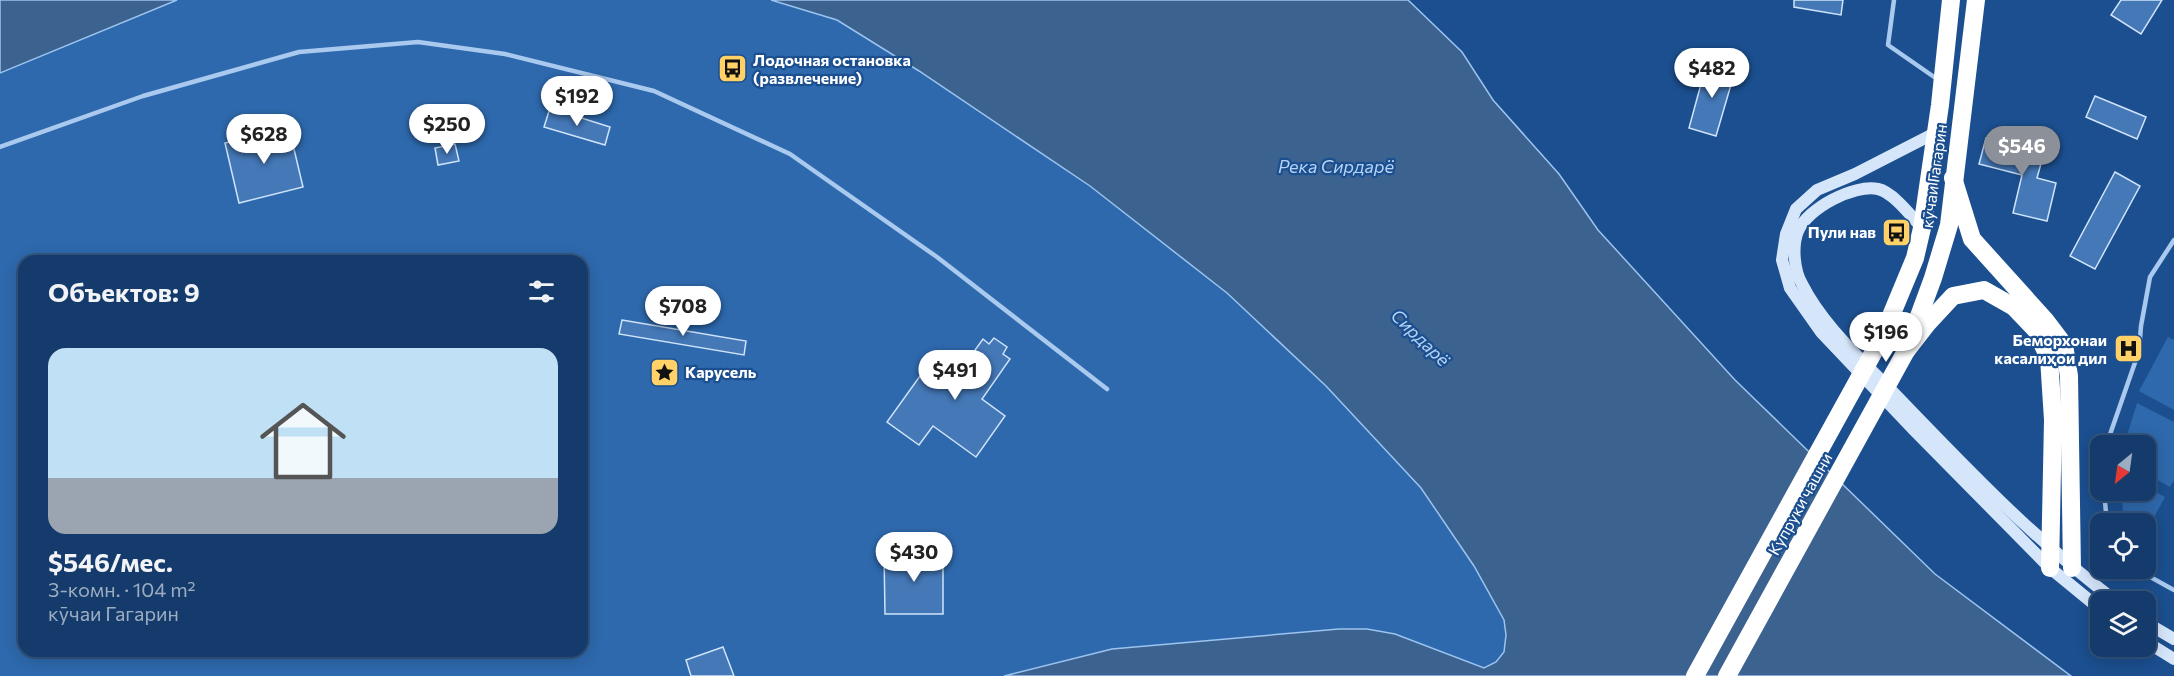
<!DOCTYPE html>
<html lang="ru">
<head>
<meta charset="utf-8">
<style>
  :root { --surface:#143b6b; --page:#214673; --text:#f1f3f6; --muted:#9dadc1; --line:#33557e; --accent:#8c9099 }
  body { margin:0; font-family:Commissioner,sans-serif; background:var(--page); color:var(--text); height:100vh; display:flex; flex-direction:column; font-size:22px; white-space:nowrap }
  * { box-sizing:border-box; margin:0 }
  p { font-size:20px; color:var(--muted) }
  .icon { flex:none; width:33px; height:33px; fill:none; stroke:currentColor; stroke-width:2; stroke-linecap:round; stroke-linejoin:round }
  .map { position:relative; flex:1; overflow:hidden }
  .details { position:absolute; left:18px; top:255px; width:570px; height:402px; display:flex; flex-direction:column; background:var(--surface); border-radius:18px; box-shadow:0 3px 15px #0003,0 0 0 2px var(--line) }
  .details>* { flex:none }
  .needle { width:39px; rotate:209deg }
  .controls { position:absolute; left:2090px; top:435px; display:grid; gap:12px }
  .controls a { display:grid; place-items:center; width:66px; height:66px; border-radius:12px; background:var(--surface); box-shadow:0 3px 15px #0003,0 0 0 2px var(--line); font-size:30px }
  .price { position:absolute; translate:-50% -51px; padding:0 14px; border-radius:21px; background:#fff; color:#222; font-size:20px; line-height:39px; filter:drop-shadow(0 2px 3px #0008) }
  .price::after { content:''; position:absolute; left:50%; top:36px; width:18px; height:14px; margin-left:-9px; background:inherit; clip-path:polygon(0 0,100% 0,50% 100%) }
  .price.on { background:var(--accent); color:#fff }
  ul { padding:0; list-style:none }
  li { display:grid; align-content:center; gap:12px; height:318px; padding:0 30px }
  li+li { border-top:2px solid var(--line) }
  li span { display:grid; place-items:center; height:186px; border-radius:18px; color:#555 }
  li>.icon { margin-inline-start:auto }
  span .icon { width:108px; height:108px; fill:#fffc; stroke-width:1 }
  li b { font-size:26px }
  h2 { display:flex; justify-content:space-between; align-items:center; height:72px; padding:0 30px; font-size:26px }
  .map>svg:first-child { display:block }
</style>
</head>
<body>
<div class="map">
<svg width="2174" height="676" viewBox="0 0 2174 676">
  <rect width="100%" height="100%" fill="#1b4f8f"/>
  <g fill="#2e69ad" fill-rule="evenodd">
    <path d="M177,0h594l66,20 82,51 171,115 137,107 99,93 95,102 53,78 30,54 2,15 -2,17 -8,10 -12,6 -89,-34 -28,-5h-28l-227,20 -108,27h-1004v-603zM24,261h558v390h-558z"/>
    <path d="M2168,337l6,3v70l-35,-19z"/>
    <path d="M2137,403l37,19v58l-4,7 -25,-14v-27l-21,-1z"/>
    <path d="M2145,486l20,11 -20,37v-10l-21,-1 -3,-32 24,-1z"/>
  </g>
  <g fill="#3c6290" stroke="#9cc4f0" stroke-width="1.5">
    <path d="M0,0h177l-177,73z"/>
    <path d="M771,0h637l54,52 31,48 66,74 39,56 137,150 200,194 136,102h-1067l108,-27 227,-20h28l28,5 89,34 12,-6 8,-10 2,-17 -2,-15 -30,-54 -53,-78 -95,-102 -99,-93 -137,-107 -171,-115 -82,-51z"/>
  </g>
  <g fill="#4478b7" stroke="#cfe3fa" stroke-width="1.5">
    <path d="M1794,0h49l-2,15 -47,-8z"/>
    <path d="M2121,0h41l-21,34 -30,-19z"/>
    <path d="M1707,62l28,9 -19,65 -27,-8z"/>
    <path d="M2095,96l51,21 -9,22 -51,-22z"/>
    <path d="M550,108l60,19 -5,18 -61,-18z"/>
    <path d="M289,128l14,59 -64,16 -14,-60z"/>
    <path d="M1986,138l58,15 -7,25 19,5 -9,38 -34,-8 9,-38 -43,-11z"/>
    <path d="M455,144l4,17 -21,4 -3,-17z"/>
    <path d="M2115,172l25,14 -45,83 -25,-13z"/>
    <path d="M622,320l124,21 -2,14 -125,-21z"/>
    <path d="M994,338l13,9 -4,7 7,5 -28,40 23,17 -29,41 -43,-31 -14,19 -32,-23 43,-60 24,17 29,-40 6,5z"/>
    <path d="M884,553h59v61h-58z"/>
    <path d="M723,647l11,29h-43l-5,-16z"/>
  </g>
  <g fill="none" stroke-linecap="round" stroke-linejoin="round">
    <g stroke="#a9c9ee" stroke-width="4.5">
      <path d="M1894,0l-6,45 49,34"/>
      <path d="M0,147l143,-51 156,-44 119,-10 87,12 149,37 136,63 147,103 170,132"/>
      <path d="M2106,446l33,-95 2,-25 9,-49 24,-37"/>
      <path d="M2104,490l3,34"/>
      <path d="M2134,568l40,22"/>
    </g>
    <g stroke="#d6e6fa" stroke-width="12">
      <path d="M1935,133l-80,41 -38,16 -21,19 -10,25 -4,26 8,28 31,44 93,98 136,138 50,41"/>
      <path d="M1922,228c-10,-11 -29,-36 -44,-39 -24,-5 -70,19 -80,42 -6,15 -4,39 4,53 20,40 56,72 87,104 72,75 144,151 228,214"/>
      <path d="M2145,622l29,17"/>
      <path d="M2145,641l29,18"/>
    </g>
    <g stroke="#fff" stroke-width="18">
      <path d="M1953,178l19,61 73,81 19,25 5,31 3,192"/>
      <path d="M1883,335l32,-77 7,-30 18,-123 11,-105"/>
      <path d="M1912,335l21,-57 16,-53 27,-225"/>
      <path d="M1906,351l21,-27 26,-28 31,-6 30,17 22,23 13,28 4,62 -3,148"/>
    </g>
    <g stroke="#fff" stroke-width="18">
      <path d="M1695,676l188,-341"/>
      <path d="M1727,676l179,-325"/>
    </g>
  </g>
  <defs>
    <symbol id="bus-square" viewBox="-11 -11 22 22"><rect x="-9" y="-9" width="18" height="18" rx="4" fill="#ffd166" stroke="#1b4f8f"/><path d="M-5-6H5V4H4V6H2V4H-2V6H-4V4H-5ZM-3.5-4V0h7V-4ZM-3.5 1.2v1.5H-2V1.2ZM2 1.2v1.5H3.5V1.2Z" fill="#111"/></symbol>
    <symbol id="hospital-square" viewBox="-11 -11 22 22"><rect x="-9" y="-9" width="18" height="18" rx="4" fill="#ffd166" stroke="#1b4f8f"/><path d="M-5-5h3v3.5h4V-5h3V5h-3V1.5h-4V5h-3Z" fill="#111"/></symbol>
    <symbol id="sight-square" viewBox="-11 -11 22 22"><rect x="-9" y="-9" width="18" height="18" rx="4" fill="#ffd166" stroke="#1b4f8f"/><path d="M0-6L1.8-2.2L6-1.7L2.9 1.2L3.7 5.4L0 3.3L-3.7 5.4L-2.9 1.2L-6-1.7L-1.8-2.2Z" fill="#111"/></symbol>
  </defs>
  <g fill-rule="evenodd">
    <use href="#bus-square" x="716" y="52" width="33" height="33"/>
    <use href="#bus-square" x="1880" y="216" width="33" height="33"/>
    <use href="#hospital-square" x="2112" y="332" width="33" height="33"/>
    <use href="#sight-square" x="648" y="356" width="33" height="33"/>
  </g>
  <g text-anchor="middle" stroke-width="4.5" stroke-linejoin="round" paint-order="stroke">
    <g font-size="16" font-weight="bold" fill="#fff" stroke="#1b4f8f" text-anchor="start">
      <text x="753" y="66">Лодочная остановка<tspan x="753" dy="18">(развлечение)</tspan></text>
      <text x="1876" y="238" text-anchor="end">Пули нав</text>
      <text x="2107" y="346" text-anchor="end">Беморхонаи<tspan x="2107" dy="18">касалиҳои дил</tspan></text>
      <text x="685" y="378">Карусель</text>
    </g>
    <g font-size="16" fill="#fff" stroke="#1b4f8f">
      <text transform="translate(1934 176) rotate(-82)" y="6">кӯчаи Гагарин</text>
      <text transform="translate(1800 504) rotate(-61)" y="6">Купруки чашни</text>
    </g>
    <g font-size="18" font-style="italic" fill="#b5d3f5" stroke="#1b4f8f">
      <text x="1336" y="173">Река Сирдарё</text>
      <text transform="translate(1420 338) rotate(44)" y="6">Сирдарё</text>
    </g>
  </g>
</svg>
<div class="controls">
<a><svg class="needle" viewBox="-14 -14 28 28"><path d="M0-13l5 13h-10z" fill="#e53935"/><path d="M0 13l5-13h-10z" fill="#9dadc1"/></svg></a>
<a><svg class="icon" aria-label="locate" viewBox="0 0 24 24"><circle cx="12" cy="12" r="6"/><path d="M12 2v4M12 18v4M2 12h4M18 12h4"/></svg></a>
<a><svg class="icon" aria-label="layers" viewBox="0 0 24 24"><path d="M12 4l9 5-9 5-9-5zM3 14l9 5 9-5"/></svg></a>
</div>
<b class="price" style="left:1712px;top:99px">$482</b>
<b class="price" style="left:577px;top:127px">$192</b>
<b class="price" style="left:447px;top:155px">$250</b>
<b class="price" style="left:264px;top:165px">$628</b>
<b class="price on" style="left:2022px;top:177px">$546</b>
<b class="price" style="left:683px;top:337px">$708</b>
<b class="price" style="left:1886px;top:363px">$196</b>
<b class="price" style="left:955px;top:401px">$491</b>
<b class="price" style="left:914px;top:583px">$430</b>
<section class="details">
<h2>Объектов: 9<svg class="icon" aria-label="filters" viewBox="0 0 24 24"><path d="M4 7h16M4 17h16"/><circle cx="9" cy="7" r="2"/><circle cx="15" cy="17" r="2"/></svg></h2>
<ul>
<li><span style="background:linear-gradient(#bfe0f5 70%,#9aa5b1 0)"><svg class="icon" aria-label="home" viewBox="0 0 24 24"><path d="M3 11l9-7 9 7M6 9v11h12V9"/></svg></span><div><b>$546/мес.</b><p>3-комн. · 104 m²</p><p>кӯчаи Гагарин</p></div></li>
</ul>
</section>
</div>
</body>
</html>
